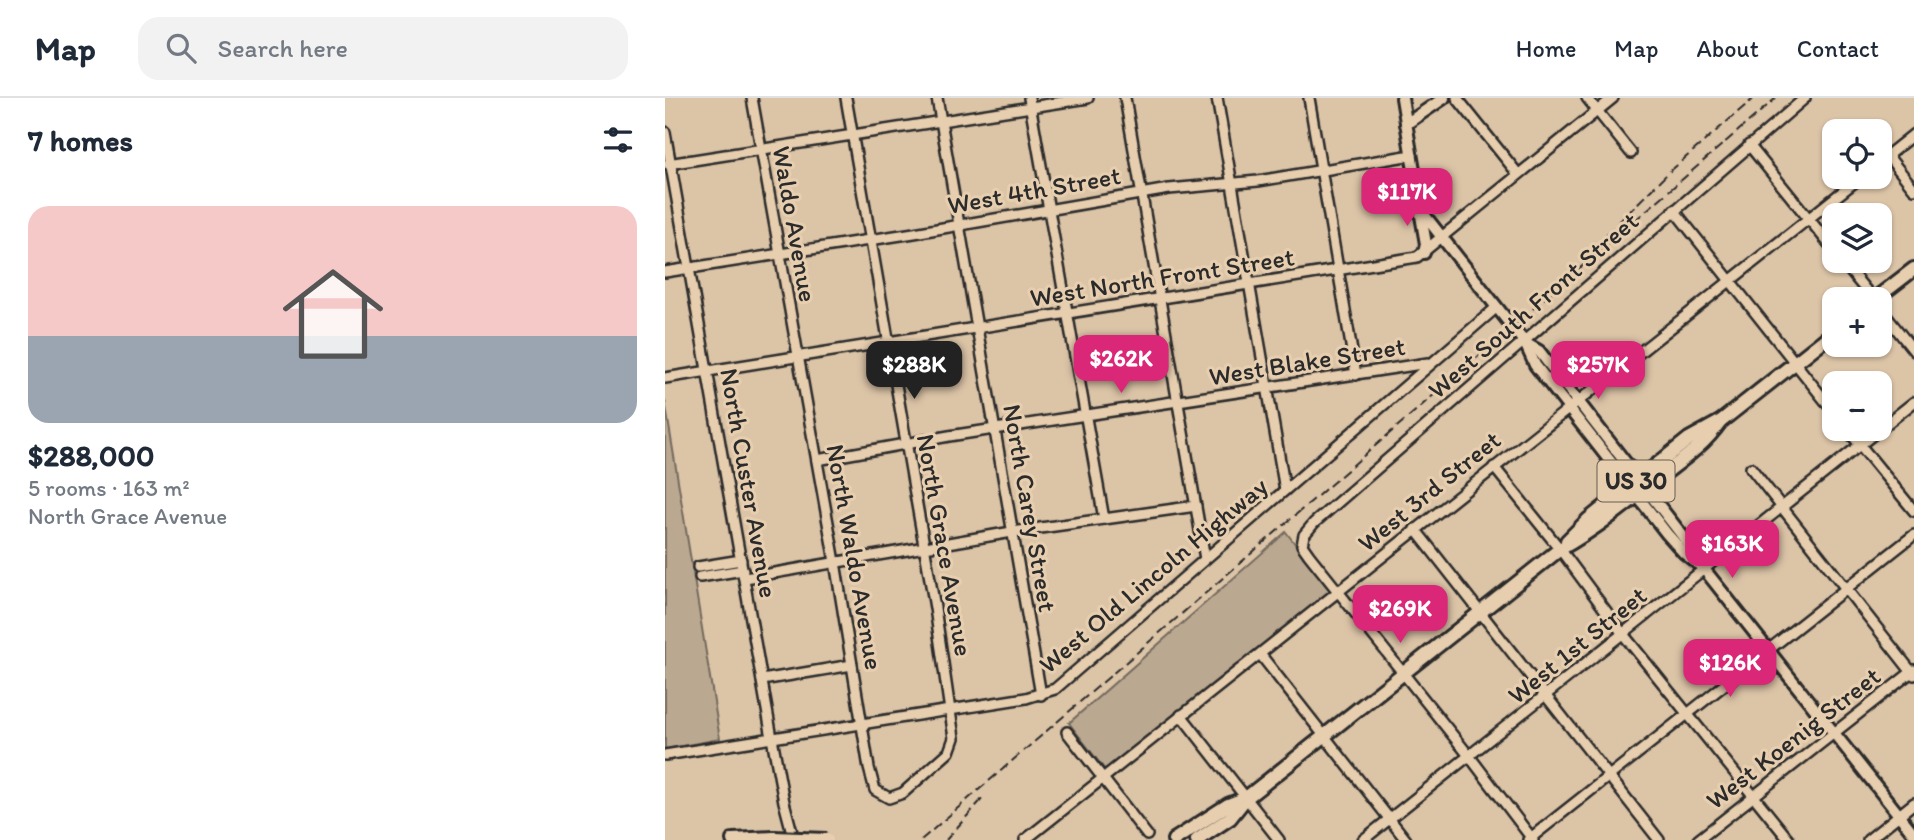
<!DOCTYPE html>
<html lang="en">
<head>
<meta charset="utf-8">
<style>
  :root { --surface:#fff; --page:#f2f2f3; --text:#1f2937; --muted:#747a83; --line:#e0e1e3; --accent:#db2777 }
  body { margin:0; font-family:Itim,sans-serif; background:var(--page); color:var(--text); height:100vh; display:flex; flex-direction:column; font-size:26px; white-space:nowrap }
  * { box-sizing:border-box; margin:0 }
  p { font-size:23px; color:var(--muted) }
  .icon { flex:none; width:38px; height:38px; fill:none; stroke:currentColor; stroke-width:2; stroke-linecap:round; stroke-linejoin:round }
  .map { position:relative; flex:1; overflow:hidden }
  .details { display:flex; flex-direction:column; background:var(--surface); width:665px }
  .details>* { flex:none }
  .controls { position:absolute; left:1157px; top:21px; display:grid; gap:14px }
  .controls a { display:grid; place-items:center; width:70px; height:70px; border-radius:14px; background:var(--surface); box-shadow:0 2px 5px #0004; font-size:35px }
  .price { position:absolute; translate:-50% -60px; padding:0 16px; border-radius:14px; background:var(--accent); color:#fff; font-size:23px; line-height:46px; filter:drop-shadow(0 2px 4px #0008) }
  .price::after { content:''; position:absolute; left:50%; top:42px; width:21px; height:16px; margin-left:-10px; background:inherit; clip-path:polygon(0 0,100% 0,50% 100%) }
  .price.current { background:#222; color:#fff }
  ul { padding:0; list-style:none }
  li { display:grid; align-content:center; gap:14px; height:371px; padding:0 28px }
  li+li { border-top:2px solid var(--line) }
  li span { display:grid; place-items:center; height:217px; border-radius:21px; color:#555 }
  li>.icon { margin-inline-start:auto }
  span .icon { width:126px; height:126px; fill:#fffc; stroke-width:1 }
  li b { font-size:30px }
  h2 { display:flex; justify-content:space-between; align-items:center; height:84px; padding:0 28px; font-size:30px }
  header { display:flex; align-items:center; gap:42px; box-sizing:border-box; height:98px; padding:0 35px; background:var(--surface); border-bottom:2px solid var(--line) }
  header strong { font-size:33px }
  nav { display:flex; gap:38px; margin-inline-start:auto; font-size:24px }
  .search { width:490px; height:63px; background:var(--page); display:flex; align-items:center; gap:18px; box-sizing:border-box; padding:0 24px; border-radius:21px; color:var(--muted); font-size:26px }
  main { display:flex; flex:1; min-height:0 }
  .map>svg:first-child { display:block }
</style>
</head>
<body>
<header>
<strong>Map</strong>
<div class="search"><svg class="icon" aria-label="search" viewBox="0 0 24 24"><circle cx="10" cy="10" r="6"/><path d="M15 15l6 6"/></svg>Search here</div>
<nav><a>Home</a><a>Map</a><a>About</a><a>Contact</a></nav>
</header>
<main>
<section class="details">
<h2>7 homes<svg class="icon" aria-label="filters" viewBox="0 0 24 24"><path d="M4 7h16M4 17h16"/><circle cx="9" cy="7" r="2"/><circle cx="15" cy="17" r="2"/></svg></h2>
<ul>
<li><span style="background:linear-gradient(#f6c9c9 60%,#9aa5b1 0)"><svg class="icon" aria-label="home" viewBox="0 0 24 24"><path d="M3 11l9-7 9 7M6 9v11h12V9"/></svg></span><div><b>$288,000</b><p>5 rooms · 163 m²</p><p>North Grace Avenue</p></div></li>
</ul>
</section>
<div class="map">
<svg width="1249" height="742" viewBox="0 0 1249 742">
  <rect width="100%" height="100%" fill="#dcc4a7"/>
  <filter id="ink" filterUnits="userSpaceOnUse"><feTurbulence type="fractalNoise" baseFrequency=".0143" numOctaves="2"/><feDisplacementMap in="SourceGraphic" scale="14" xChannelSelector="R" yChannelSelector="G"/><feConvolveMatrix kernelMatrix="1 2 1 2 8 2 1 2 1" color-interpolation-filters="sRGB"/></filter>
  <g filter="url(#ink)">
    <g fill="#bba890" stroke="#736a5e" stroke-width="2">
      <path d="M0,303l55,338 -55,10z"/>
      <path d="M621,434l45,59 -225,180 -37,-48z"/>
    </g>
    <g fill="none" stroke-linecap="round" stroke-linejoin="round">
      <defs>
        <g id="minor">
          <path d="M87,0l83,464 34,206 6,22 14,8 14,-5 46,-41 5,-14 -19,-130 -89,-510"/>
          <path d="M272,0l104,597"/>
          <path d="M364,0l75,421"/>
          <path d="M460,0l80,461"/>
          <path d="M552,0l68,392"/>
          <path d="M644,0l47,277"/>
          <path d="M792,0l61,76"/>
          <path d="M922,0l44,55"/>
          <path d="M0,34l107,606 12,64 10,38"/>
          <path d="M1084,47l85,105"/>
          <path d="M1222,57l27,34"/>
          <path d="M1214,64l35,-28"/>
          <path d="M3,66l420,-66"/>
          <path d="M1009,112l160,202"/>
          <path d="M1177,163l31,38"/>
          <path d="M0,174l249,-39 255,-44 89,-8 154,-26"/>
          <path d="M1214,209l35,44"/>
          <path d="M0,280l752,-121 196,-159"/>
          <path d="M1182,331l67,82"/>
          <path d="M152,362l132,-24 479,-73"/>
          <path d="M829,369l66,82 63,85 166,206"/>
          <path d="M1086,370l163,207"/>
          <path d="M750,431l244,311"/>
          <path d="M33,469l43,-7"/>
          <path d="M35,479l43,-7"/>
          <path d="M80,480l267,-46 184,-26"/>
          <path d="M595,556l146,186"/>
          <path d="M97,582l90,-15"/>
          <path d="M516,617l98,125"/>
          <path d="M402,634l80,103"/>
          <path d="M0,657l361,-57 29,-9 442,-382"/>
          <path d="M360,742l836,-663"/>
          <path d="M698,742l551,-438"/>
          <path d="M863,742l386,-305"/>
          <path d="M868,742l-63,-83 -161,-202 -7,-10 2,-10 10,-12 491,-425"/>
          <path d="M1033,742l216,-170"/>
          <path d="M1203,742l46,-37"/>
        </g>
        <g id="major">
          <path d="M737,0l18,109 6,10 99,126 10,22 132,169 17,19 18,14"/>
          <path d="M741,26l38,-26"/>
          <path d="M755,112l6,34 -2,9"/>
          <path d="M860,245l14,8 153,197 12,21 210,265"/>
        </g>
        <g id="highway">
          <path d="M1210,201l39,-30"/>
          <path d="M902,443l21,-21 101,-81 31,-17 114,-90"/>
          <path d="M68,742l41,-2"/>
          <path d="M509,742l54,-35 18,-7"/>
          <path d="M532,742l33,-22 16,-20 314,-249c36,-20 68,-46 100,-72 22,-17 44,-32 60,-55"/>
        </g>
      </defs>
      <use href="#minor" stroke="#2b2b2b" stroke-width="14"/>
      <use href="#major" stroke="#2b2b2b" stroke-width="16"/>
      <use href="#highway" stroke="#2b2b2b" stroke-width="18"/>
      <use href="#minor" stroke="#e7ceaf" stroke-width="9"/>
      <use href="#major" stroke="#e7ceaf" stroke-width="10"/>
      <use href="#highway" stroke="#e7ceaf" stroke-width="12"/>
      <g stroke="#2b2b2b" stroke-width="2" stroke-dasharray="10 5" stroke-linecap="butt">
        <path d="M941,137l62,-62 86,-75"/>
        <path d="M256,742l855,-742"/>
        <path d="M281,742l38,-43"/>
      </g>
      <defs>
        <path id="highway-bridge" d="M109,740l53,2"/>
      </defs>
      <use href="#highway-bridge" stroke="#2b2b2b" stroke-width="18" stroke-linecap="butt"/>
      <use href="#highway-bridge" stroke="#e7ceaf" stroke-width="12"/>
    </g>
  </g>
  <g text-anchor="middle" stroke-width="6" stroke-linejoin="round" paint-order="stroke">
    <rect fill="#e7ceaf" stroke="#635c53" stroke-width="2" x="932.5" y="362.5" width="77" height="41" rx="5"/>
    <g font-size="24" font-weight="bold" fill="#2b2b2b">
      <text x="971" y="391">US 30</text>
    </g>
    <g font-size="26" fill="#2b2b2b" stroke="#e7ceaf">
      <text transform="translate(369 92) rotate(-10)" y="9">West 4th Street</text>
      <text transform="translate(130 126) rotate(80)" y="9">Waldo Avenue</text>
      <text transform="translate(497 179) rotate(-9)" y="9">West North Front Street</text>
      <text transform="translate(868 207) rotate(-41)" y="9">West South Front Street</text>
      <text transform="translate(642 263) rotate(-9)" y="9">West Blake Street</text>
      <text transform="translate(84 385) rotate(80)" y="9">North Custer Avenue</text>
      <text transform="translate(764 393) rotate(-39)" y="9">West 3rd Street</text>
      <text transform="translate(365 410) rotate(80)" y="9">North Carey Street</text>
      <text transform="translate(280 447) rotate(80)" y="9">North Grace Avenue</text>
      <text transform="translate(190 459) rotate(80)" y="9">North Waldo Avenue</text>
      <text transform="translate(488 477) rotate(-40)" y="9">West Old Lincoln Highway</text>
      <text transform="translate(912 547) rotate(-39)" y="9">West 1st Street</text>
      <text transform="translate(1128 640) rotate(-38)" y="9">West Koenig Street</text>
    </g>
  </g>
</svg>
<div class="controls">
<a><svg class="icon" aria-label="locate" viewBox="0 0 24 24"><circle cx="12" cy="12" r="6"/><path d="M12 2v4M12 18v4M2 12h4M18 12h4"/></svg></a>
<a><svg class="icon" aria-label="layers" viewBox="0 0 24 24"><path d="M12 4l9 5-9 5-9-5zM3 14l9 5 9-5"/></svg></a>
<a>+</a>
<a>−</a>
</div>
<b class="price" style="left:742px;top:130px">$117K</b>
<b class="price" style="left:456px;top:297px">$262K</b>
<b class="price current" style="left:249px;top:303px">$288K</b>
<b class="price" style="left:933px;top:303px">$257K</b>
<b class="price" style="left:1067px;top:482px">$163K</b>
<b class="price" style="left:735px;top:547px">$269K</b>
<b class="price" style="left:1065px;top:601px">$126K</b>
</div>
</main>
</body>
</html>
